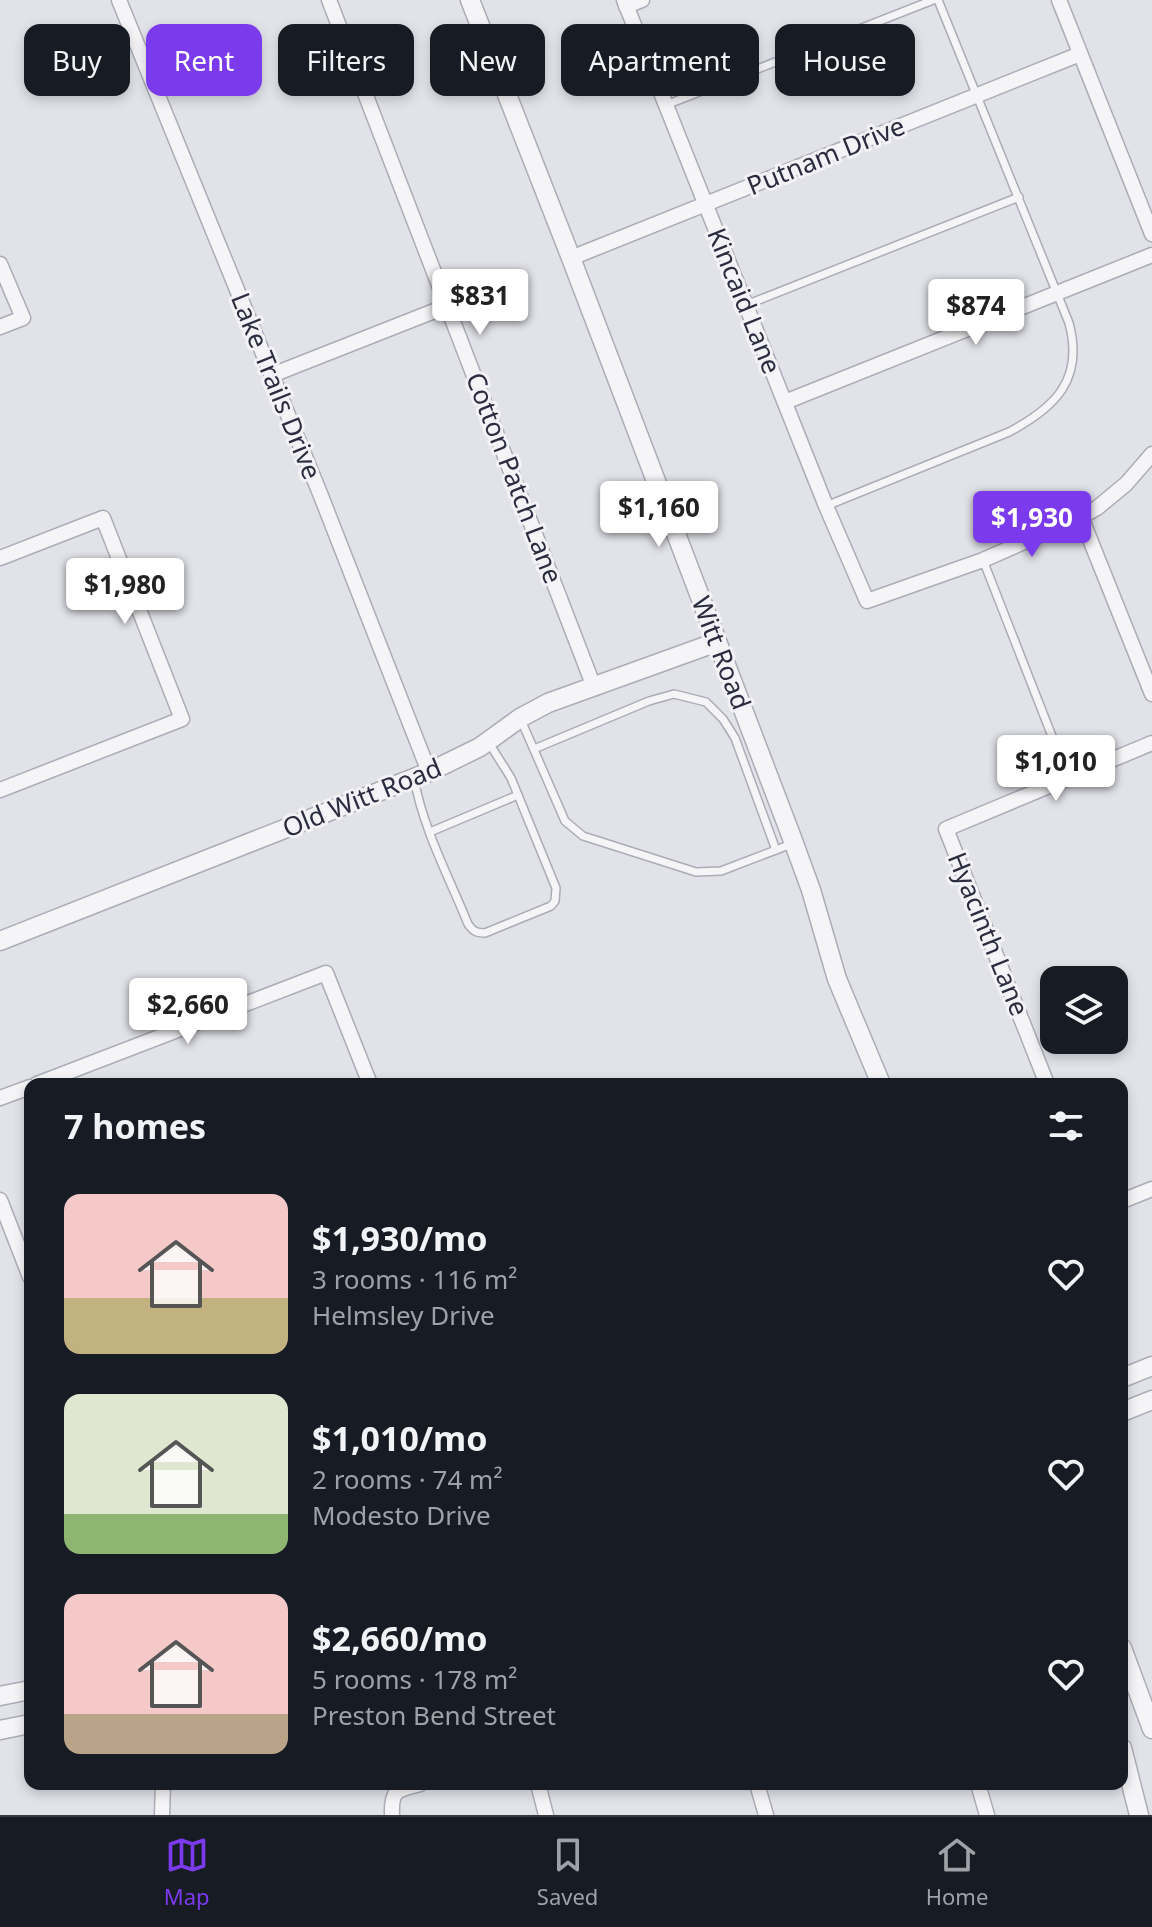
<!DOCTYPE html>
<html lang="en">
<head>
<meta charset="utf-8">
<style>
  :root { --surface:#171b24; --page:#242831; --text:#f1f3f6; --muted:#9ea1a6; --line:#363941; --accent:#7c3aed }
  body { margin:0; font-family:"Noto Sans",sans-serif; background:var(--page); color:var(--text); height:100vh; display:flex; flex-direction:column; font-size:30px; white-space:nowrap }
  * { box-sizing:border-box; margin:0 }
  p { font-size:26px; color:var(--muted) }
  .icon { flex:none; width:44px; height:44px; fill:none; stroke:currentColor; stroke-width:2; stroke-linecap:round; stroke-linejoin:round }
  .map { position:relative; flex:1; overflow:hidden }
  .sheet { position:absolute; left:24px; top:1078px; width:1104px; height:712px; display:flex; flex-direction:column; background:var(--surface); border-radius:16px; box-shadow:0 4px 12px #0003 }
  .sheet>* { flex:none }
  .banner { position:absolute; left:24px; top:24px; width:1104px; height:72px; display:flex; gap:16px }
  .tools { position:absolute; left:1040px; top:966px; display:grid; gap:16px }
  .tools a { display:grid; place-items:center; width:88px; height:88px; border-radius:16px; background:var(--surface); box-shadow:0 4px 12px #0003; font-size:40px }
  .price { position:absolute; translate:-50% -68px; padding:0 18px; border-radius:8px; background:#fff; color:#222; font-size:26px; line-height:52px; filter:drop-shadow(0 2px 4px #0008) }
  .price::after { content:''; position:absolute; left:50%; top:48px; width:24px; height:18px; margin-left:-12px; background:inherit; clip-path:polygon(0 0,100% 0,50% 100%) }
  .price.on { background:var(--accent); color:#fff }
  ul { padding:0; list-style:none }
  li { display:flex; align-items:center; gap:24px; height:200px; padding:0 40px }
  li span { display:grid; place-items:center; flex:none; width:224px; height:160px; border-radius:16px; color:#555 }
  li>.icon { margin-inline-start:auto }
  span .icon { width:96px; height:96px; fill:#fffc; stroke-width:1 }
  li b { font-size:34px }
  h2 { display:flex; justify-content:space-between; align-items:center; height:96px; padding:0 40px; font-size:34px }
  .chip { padding:0 28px; border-radius:16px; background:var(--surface); box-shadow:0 4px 12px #0003; font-size:28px; line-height:72px }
  .chip.on { background:var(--accent); color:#fff }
  .tab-bar { display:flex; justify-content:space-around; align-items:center; height:112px; border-top:2px solid var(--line); background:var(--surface); font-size:22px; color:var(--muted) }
  .tab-bar a { display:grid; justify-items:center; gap:4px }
  .tab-bar .on { color:var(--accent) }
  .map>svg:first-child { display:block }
</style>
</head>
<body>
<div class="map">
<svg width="1152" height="1815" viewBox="0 0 1152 1815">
  <rect width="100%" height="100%" fill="#e2e3e9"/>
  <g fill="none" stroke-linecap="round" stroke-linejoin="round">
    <defs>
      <g id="service">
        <path d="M666,105l267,-105"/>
        <path d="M746,305l273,-108"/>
        <path d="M826,506l183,-74c47,-25 75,-53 60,-109l-131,-323"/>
        <path d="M983,560l85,217"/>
        <path d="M521,720l44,101 18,15 113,36 25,-1 73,-28"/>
        <path d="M534,749l115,-48 25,-7 32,8 17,17 12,19 41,112"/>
        <path d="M414,778c9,51 35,99 54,146 5,7 8,9 17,9l66,-27 4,-5 1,-13 -45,-110 -22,-35"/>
        <path d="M430,832l88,-37"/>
      </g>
      <g id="minor">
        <path d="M119,0l202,496 108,276"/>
        <path d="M329,0l265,687"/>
        <path d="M624,0l202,506 41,95 116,-41 98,-43 16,-9 29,-24 26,-30"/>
        <path d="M1059,0l93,234"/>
        <path d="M626,6l16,-6"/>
        <path d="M571,258l509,-204"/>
        <path d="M0,264l23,54 -23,9"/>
        <path d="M272,375l175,-69"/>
        <path d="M785,402l367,-147"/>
        <path d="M1081,517l71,177"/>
        <path d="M0,558l103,-40 79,201 -182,71"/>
        <path d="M37,1084l289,-111 44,111"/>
        <path d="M1047,1084l-101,-255 206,-86"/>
        <path d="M0,1098l30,-11"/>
        <path d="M0,1200l30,77"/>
        <path d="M1122,1201l30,-12"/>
        <path d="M538,1784l8,31"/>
        <path d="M757,1784l9,31"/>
        <path d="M978,1784l9,31"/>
        <path d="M162,1815l1,-31"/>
        <path d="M392,1815c-1,-26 5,-25 28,-31"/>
      </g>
      <g id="tertiary">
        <path d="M470,0l101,258 221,580 19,52 26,89 44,105"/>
        <path d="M0,941l429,-169 51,-25 40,-29 28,-15 169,-61"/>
        <path d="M1122,1378l30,-12"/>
        <path d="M1122,1412l30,-12"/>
        <path d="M1122,1648l30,81"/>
        <path d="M0,1696l30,-6"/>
        <path d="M0,1730l30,-6"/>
        <path d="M1122,1748l17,67"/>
      </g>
    </defs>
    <use href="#service" stroke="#abacb6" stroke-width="10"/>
    <use href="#minor" stroke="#abacb6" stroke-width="17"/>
    <use href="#tertiary" stroke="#abacb6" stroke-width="21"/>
    <use href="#service" stroke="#f5f5f8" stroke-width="7"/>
    <use href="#minor" stroke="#f5f5f8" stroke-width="14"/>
    <use href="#tertiary" stroke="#f5f5f8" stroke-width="18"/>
  </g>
  <g text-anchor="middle" stroke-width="6" stroke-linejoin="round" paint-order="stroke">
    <g font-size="26" fill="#2c2c40" stroke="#f2f2f7">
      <text transform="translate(826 156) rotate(-22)" y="9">Putnam Drive</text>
      <text transform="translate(744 301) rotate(68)" y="9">Kincaid Lane</text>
      <text transform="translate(276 386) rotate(68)" y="9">Lake Trails Drive</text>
      <text transform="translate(514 478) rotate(69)" y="9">Cotton Patch Lane</text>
      <text transform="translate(721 653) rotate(69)" y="9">Witt Road</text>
      <text transform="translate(362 798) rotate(-22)" y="9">Old Witt Road</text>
      <text transform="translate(988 934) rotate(68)" y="9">Hyacinth Lane</text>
    </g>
  </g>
</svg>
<div class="tools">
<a><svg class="icon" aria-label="layers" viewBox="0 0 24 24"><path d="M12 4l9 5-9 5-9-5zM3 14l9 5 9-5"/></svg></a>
</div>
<b class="price" style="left:480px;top:337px">$831</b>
<b class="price" style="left:976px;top:347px">$874</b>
<b class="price" style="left:659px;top:549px">$1,160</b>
<b class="price on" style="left:1032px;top:559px">$1,930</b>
<b class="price" style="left:125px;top:626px">$1,980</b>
<b class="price" style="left:1056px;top:803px">$1,010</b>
<b class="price" style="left:188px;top:1046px">$2,660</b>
<div class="banner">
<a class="chip">Buy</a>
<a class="chip on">Rent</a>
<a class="chip">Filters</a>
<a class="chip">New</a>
<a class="chip">Apartment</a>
<a class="chip">House</a>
</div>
<section class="sheet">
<h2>7 homes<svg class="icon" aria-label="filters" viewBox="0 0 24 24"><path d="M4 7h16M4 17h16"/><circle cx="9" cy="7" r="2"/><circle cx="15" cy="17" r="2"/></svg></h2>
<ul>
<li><span style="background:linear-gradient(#f6c9c9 65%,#c2b280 0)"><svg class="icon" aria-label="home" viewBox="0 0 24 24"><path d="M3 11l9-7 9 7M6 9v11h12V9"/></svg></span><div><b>$1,930/mo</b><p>3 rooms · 116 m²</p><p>Helmsley Drive</p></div><svg class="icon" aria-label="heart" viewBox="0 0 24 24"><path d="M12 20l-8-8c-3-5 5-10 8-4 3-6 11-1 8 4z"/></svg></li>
<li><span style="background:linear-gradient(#dfe7d0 75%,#8fb573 0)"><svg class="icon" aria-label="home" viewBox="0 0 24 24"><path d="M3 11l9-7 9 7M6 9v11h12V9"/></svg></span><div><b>$1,010/mo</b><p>2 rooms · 74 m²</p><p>Modesto Drive</p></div><svg class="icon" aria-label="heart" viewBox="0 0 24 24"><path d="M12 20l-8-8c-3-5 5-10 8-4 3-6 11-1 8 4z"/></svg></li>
<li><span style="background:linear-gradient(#f6c9c9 75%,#b9a48a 0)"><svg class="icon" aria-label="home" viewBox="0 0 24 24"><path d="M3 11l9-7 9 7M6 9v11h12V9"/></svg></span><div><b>$2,660/mo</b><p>5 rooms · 178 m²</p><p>Preston Bend Street</p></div><svg class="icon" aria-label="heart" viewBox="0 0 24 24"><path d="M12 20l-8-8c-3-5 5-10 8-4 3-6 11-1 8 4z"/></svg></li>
</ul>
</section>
</div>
<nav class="tab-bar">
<a class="on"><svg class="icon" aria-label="map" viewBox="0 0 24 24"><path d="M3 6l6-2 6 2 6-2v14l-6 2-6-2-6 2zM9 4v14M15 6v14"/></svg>Map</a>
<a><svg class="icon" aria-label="saved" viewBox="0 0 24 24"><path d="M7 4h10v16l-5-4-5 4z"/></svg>Saved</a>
<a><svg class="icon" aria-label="home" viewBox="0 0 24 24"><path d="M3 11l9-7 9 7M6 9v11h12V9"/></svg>Home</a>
</nav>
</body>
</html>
